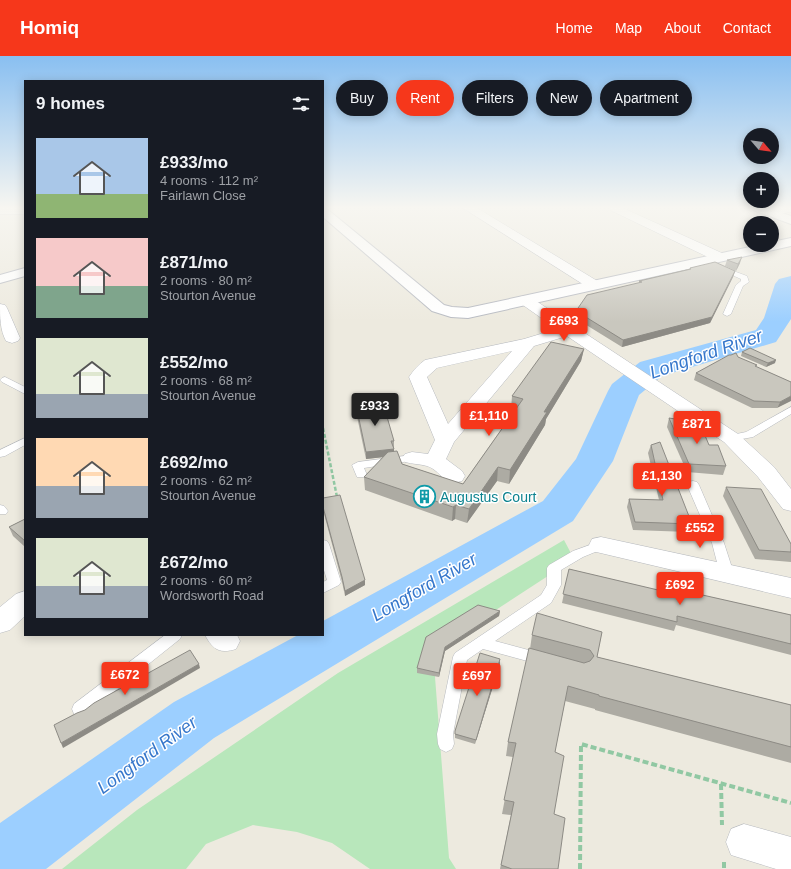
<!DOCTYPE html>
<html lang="en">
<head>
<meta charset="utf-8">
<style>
  :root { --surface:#171b24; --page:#242831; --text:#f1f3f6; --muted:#9ea1a6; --accent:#f6371b }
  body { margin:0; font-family:Helvetica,sans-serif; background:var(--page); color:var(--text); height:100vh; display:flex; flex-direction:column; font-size:15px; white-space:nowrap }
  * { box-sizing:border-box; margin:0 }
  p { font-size:13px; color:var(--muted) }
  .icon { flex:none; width:22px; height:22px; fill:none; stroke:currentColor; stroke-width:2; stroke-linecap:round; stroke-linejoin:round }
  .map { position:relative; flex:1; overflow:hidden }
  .sheet { position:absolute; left:24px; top:24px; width:300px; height:556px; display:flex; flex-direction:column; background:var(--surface); border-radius:0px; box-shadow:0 2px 10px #0003 }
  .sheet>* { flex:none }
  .top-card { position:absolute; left:336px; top:24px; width:380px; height:36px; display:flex; gap:8px }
  .needle { width:26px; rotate:118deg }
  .controls { position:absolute; left:743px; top:72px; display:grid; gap:8px }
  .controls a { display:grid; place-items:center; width:36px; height:36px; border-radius:50%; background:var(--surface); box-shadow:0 2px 10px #0003; font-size:20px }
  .price { position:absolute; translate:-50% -34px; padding:0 9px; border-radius:4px; background:var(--accent); color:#fff; font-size:13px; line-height:26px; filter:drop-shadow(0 1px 2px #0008) }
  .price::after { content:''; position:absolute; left:50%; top:24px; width:12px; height:9px; margin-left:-6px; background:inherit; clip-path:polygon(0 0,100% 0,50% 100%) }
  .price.active { background:#222; color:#fff }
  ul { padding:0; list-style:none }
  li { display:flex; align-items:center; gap:12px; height:100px; padding:0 12px }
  li span { display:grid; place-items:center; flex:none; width:112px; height:80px; border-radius:0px; color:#555 }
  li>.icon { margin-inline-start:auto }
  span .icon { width:48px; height:48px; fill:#fffc; stroke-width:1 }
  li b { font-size:17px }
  h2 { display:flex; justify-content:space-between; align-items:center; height:48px; padding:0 12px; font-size:17px }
  .pill { padding:0 14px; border-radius:18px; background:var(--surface); box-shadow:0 2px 10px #0003; font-size:14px; line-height:36px }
  .pill.active { background:var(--accent); color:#fff }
  header { display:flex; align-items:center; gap:24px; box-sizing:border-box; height:56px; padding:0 20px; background:var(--accent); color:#fff }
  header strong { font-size:19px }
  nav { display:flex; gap:22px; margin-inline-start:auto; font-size:14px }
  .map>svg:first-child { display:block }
</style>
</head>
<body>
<header>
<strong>Homiq</strong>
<nav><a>Home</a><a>Map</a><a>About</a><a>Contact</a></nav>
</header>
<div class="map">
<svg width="791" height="813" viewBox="0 0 791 813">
  <rect width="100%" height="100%" fill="#edeadf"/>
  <path fill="#b8e7bb" d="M564,484l10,19 -141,92 16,207 7,11h-86l-38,-26 -35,-11 -44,-7 -47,19 -20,25h-124l75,-59 201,-137z"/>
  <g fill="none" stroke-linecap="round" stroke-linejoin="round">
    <path fill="#9ccfff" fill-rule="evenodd" d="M791,220v43l-15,23 -114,34 -23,19 -26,66 -40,60 -359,217 -168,131h-46v-46l174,-121 124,-67h25v-14l220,-120 33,-42 32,-68 4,-7 28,-22 116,-32 8,-12 11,-34 4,-5z"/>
    <defs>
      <g id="lane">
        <path d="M720,210l27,10 2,6 -6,4 -12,28 -4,2 -4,-2 13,-29 5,-4v-2l-23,-10 -2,-1z"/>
        <path d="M5,321l20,10v7l-23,-12 -2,-2 2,-2z"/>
        <path d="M791,351v7l-38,23 -22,4 -5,-3 1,-2 19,-4z"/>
        <path d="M25,382v7l-20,11 -5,1v-7z"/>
        <path d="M412,399l4,1 1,2 -1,2 -52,8 3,7 -2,2h-8l-5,-12 6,-3z"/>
        <path d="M693,425l4,1 2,3 25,58 10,31 -2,3 -5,2 -5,-2 -2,-3 -8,-31 -25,-58 2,-3z"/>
        <path d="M0,449l4,1 4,5 -2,3h-6z"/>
        <path d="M323,484l4,1 2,3 12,38 -2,3 -16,8v-11l4,-2 -4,-13z"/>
        <path d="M601,485l4,1 2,3 -2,3 -22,9 -22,13v15l-10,18 -56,38 52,14 3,4 -3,4 -5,2 -59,-16 -16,11 -14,74 1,10 -2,5 -6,3 -6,-3 -2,-5 -1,-10 16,-77 2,-4 86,-58 6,-10v-17l2,-3 24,-14z"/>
        <path d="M165,579h17l-2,4 -94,75 -6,2 -6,-2 -2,-5 2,-5z"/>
      </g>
      <g id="street">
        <rect x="0" y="152" width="25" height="6"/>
        <path d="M463,152h14l122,74 2,3 -2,3 -5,1 -5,-1z"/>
        <path d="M608,152h15l101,46 1,3 -1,3h-10l-104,-50z"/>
        <path d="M773,152h18v4l-23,3 -6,-3 2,-2z"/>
        <path d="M525,240l5,1 208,137 36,33 17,22v22l-8,-2 -25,-32 -34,-35 -157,-106 -33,10 -80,96 -8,17 16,12 3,5 -3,5c-20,5 -20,-10 -35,-15 -7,-2 -15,-2 -22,-4l-3,-4 3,-4 7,-2 16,2 7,-14 -26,-63c5,-7 9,-12 16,-17l99,-21 33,-10 -37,-26 -2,-3 2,-3zM512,295l-64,73 -21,-47 10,-9z"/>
        <path d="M0,248l5,1 2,3 13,30 -2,3 -6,2 -6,-2c-6,-11 -6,-24 -6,-37z"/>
        <path d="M601,481l190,41v20l-199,-47 -3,-6 3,-6z"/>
        <path d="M25,535v25l-15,14 -10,3v-26l16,-13z"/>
        <path d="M205,579h32l3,6 -4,8c-16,5 -23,1 -31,-14z"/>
        <path d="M744,768l47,13v32h-15l-45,-14 -5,-13 5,-13z"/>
      </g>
      <g id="secondary">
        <path d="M323,152l4,1 117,96 8,2 16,1 291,-63h13v-3l19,-4v8l-323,72 -17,-1 -19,-6 -109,-94z"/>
        <path d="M751,152h17l23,8v8l-38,-14z"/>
        <path d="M25,212v8l-25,7v-8z"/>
      </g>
    </defs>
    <use href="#lane" stroke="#b7babf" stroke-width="1"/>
    <use href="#street" stroke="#b7babf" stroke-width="1"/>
    <use href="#secondary" stroke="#b8bbc2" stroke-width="2"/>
    <path stroke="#91c8a3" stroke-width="2.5" stroke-dasharray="4 2" stroke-linecap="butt" d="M323,372l14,69"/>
    <g stroke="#91c8a3" stroke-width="4" stroke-dasharray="6 3" stroke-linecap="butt">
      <path d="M721,728l1,41"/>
      <path d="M724,806v7"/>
      <path d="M580,813l1,-125 210,59"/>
    </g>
    <use href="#lane" fill="#fff" fill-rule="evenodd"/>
    <use href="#street" fill="#fff" fill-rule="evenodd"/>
    <use href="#secondary" fill="#fff" fill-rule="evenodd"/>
  </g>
  <g fill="#adaba3">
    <path d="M727,204l13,3 -4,8 -11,-5z"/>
    <path d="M690,212l45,3 -2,6 -23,46 -88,24 -47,-29 1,-7 63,-28v-2l50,-12z"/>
    <path d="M584,293l-3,12 -35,58 -1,6 -36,59 -12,-3 -30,42 -12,-4 -3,2 -87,-31 -1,-13 19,-20 -17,2 -10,-47v-7l38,36v10l8,13 61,20 52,-74 -4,-1 1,-13z"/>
    <path d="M742,296l33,11 -9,4 -25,-11z"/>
    <path d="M738,301l18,10 35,15 -14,26h-25l-58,-28 2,-7z"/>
    <path d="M669,362l21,7 19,20 17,21 -3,9 -36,-3 -20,-45z"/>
    <path d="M651,389l41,79 -3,8 -56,-2 -6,-23 2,-8 30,1 -11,-47z"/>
    <path d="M726,431l65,57v18l-36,-3 -32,-63z"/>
    <path d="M323,442l42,87 -20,11 -3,-14 -19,-72z"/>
    <path d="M25,463v28l-12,-11 -4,-9z"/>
    <path d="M569,513l105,25 2,-5 115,26v40l-115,-30 -2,6 -112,-28z"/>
    <path d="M500,555l-1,5 -54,35 -6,26 -22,-4v-5z"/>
    <path d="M602,576l-5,25 194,48v58l-196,-53v-1l-30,-8 -10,51 -1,62 4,55h-58l11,-54 -9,-1 11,-57 -7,-1 2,-14 22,-93 2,-14z"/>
    <path d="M500,603v5l-25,80 -20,-6v-7z"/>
  </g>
  <g fill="#8d8b85">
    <path d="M742,201l-2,6 -4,8 2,-7z"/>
    <path d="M735,215l-2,6 -23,46 -88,24 1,-7z"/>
    <path d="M584,293l-3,12 -35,58 -1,6 -36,59 1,-14 34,-58z"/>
    <path d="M776,304l-1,3 -9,4 2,-4z"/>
    <path d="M791,340v5l-14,7 3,-6z"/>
    <path d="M394,393v7l-28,3v-7z"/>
    <path d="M498,411l-1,14 -30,42 2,-14z"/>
    <path d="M456,449l-1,14 -3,2 1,-14z"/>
    <path d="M365,524v5l-20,11v-5z"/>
    <path d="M500,555l-1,5 -54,35 -6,26v-4l6,-26z"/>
    <path d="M500,603v5l-25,80 1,-4z"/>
    <path d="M199,608l1,4 -137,80 -2,-5z"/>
  </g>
  <g fill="#c9c7be" stroke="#8d8b85">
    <path d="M742,201l-4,7 -11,-4z"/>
    <path d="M715,206l20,9 -23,46 -89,23 -47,-29 11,-16 55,-13 -3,-1 52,-12 -1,-1z"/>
    <path d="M551,286l33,7 -40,63h3l-37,58 -12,-3 -29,42 -13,-4 -3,2 -89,-30 24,-25 9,-1 5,13 61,20 60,-85 -11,-3z"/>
    <path d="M750,292l26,12 -8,3 -26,-11z"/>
    <path d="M736,297l2,4 19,8 -2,1 36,16v14l-11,6 -26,-1 -58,-28 33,-18h2z"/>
    <path d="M383,347l11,38h-3l3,8 -28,3 -10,-47z"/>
    <path d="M669,362l19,3 2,4 11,1 8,19h9l8,21 -37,-2z"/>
    <path d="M660,386l32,82 -57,-2 -6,-23 34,1 -12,-55z"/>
    <path d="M726,431l35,2 30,55v8l-32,-2z"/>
    <path d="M340,439l25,85 -20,11 -3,-14 -19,-70v-9z"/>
    <path d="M25,463v22l-16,-14z"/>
    <path d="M569,513l106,25 1,-5 115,26v29l-114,-28v6l-114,-28z"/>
    <path d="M478,549l22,6 -55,36 -6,26 -22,-5 9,-31z"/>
    <path d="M537,557l65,19 -5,25 194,48v42l-192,-51v-1l-31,-9 -13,66 9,4 -10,58 11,4 -7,51h-46l-11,-4 13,-63 -10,-2 12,-57 -8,-1 21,-94 55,15 6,-2 4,-5 -4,-6 -58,-15z"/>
    <path d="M190,594l9,14 -138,79 -7,-18 23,-12 8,-3 9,-7z"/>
    <path d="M480,597l20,6 -24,81 -21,-6v-3z"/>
  </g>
  <linearGradient id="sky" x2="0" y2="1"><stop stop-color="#89bff1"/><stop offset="0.57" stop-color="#f7f6f1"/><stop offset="1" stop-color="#f7f6f1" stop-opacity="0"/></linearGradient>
  <rect width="791" height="266" fill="url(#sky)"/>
  <defs>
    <symbol id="building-ring" viewBox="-11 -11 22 22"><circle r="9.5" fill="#fff" stroke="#0f9aa8" stroke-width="1.5"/><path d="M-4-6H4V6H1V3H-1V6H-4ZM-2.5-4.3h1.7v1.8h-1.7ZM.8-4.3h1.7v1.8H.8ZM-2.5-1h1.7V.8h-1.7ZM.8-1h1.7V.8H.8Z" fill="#0f9aa8"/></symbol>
  </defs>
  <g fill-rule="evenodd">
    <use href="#building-ring" x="412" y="428" width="25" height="25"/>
  </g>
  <g text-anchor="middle" stroke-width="3" stroke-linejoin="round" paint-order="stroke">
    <g font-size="14" fill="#0d838f" stroke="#fff" text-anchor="start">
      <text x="440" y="446">Augustus Court</text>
    </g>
    <g font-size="18" font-style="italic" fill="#3677cb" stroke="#fff">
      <text transform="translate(706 298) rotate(-19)" y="6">Longford River</text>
      <text transform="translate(424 531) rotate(-30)" y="6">Longford River</text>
      <text transform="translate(147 699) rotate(-36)" y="6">Longford River</text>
    </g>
  </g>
</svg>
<div class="controls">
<a><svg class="needle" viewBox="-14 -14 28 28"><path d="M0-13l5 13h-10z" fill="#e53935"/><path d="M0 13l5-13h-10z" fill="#9ea1a6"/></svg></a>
<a>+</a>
<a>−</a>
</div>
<b class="price" style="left:564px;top:286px">£693</b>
<b class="price active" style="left:375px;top:371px">£933</b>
<b class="price" style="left:489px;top:381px">£1,110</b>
<b class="price" style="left:697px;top:389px">£871</b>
<b class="price" style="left:662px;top:441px">£1,130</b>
<b class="price" style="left:700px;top:493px">£552</b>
<b class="price" style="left:680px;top:550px">£692</b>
<b class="price" style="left:125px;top:640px">£672</b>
<b class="price" style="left:477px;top:641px">£697</b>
<div class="top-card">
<a class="pill">Buy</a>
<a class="pill active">Rent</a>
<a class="pill">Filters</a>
<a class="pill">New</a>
<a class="pill">Apartment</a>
</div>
<section class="sheet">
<h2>9 homes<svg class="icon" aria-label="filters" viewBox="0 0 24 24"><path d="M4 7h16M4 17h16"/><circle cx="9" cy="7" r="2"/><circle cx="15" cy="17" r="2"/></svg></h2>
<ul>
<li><span style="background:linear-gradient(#a9c7e8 70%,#8fb573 0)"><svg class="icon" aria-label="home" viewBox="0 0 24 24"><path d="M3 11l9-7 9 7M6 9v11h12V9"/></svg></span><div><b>£933/mo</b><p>4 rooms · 112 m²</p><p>Fairlawn Close</p></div></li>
<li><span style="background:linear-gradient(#f6c9c9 60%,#7fa58c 0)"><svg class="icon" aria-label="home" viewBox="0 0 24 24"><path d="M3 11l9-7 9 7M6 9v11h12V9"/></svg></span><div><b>£871/mo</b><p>2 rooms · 80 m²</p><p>Stourton Avenue</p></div></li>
<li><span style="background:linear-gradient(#dfe7d0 70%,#9aa5b1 0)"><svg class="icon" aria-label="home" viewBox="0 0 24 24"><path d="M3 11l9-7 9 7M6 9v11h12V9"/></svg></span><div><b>£552/mo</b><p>2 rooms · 68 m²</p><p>Stourton Avenue</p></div></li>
<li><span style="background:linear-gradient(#ffd9b3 60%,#9aa5b1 0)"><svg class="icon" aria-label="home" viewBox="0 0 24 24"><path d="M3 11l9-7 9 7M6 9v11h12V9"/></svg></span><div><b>£692/mo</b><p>2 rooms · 62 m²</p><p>Stourton Avenue</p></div></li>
<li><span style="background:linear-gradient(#dfe7d0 60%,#9aa5b1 0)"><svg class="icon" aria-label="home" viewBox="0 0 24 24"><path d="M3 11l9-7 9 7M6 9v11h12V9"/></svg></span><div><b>£672/mo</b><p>2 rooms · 60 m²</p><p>Wordsworth Road</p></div></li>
</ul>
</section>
</div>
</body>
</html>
